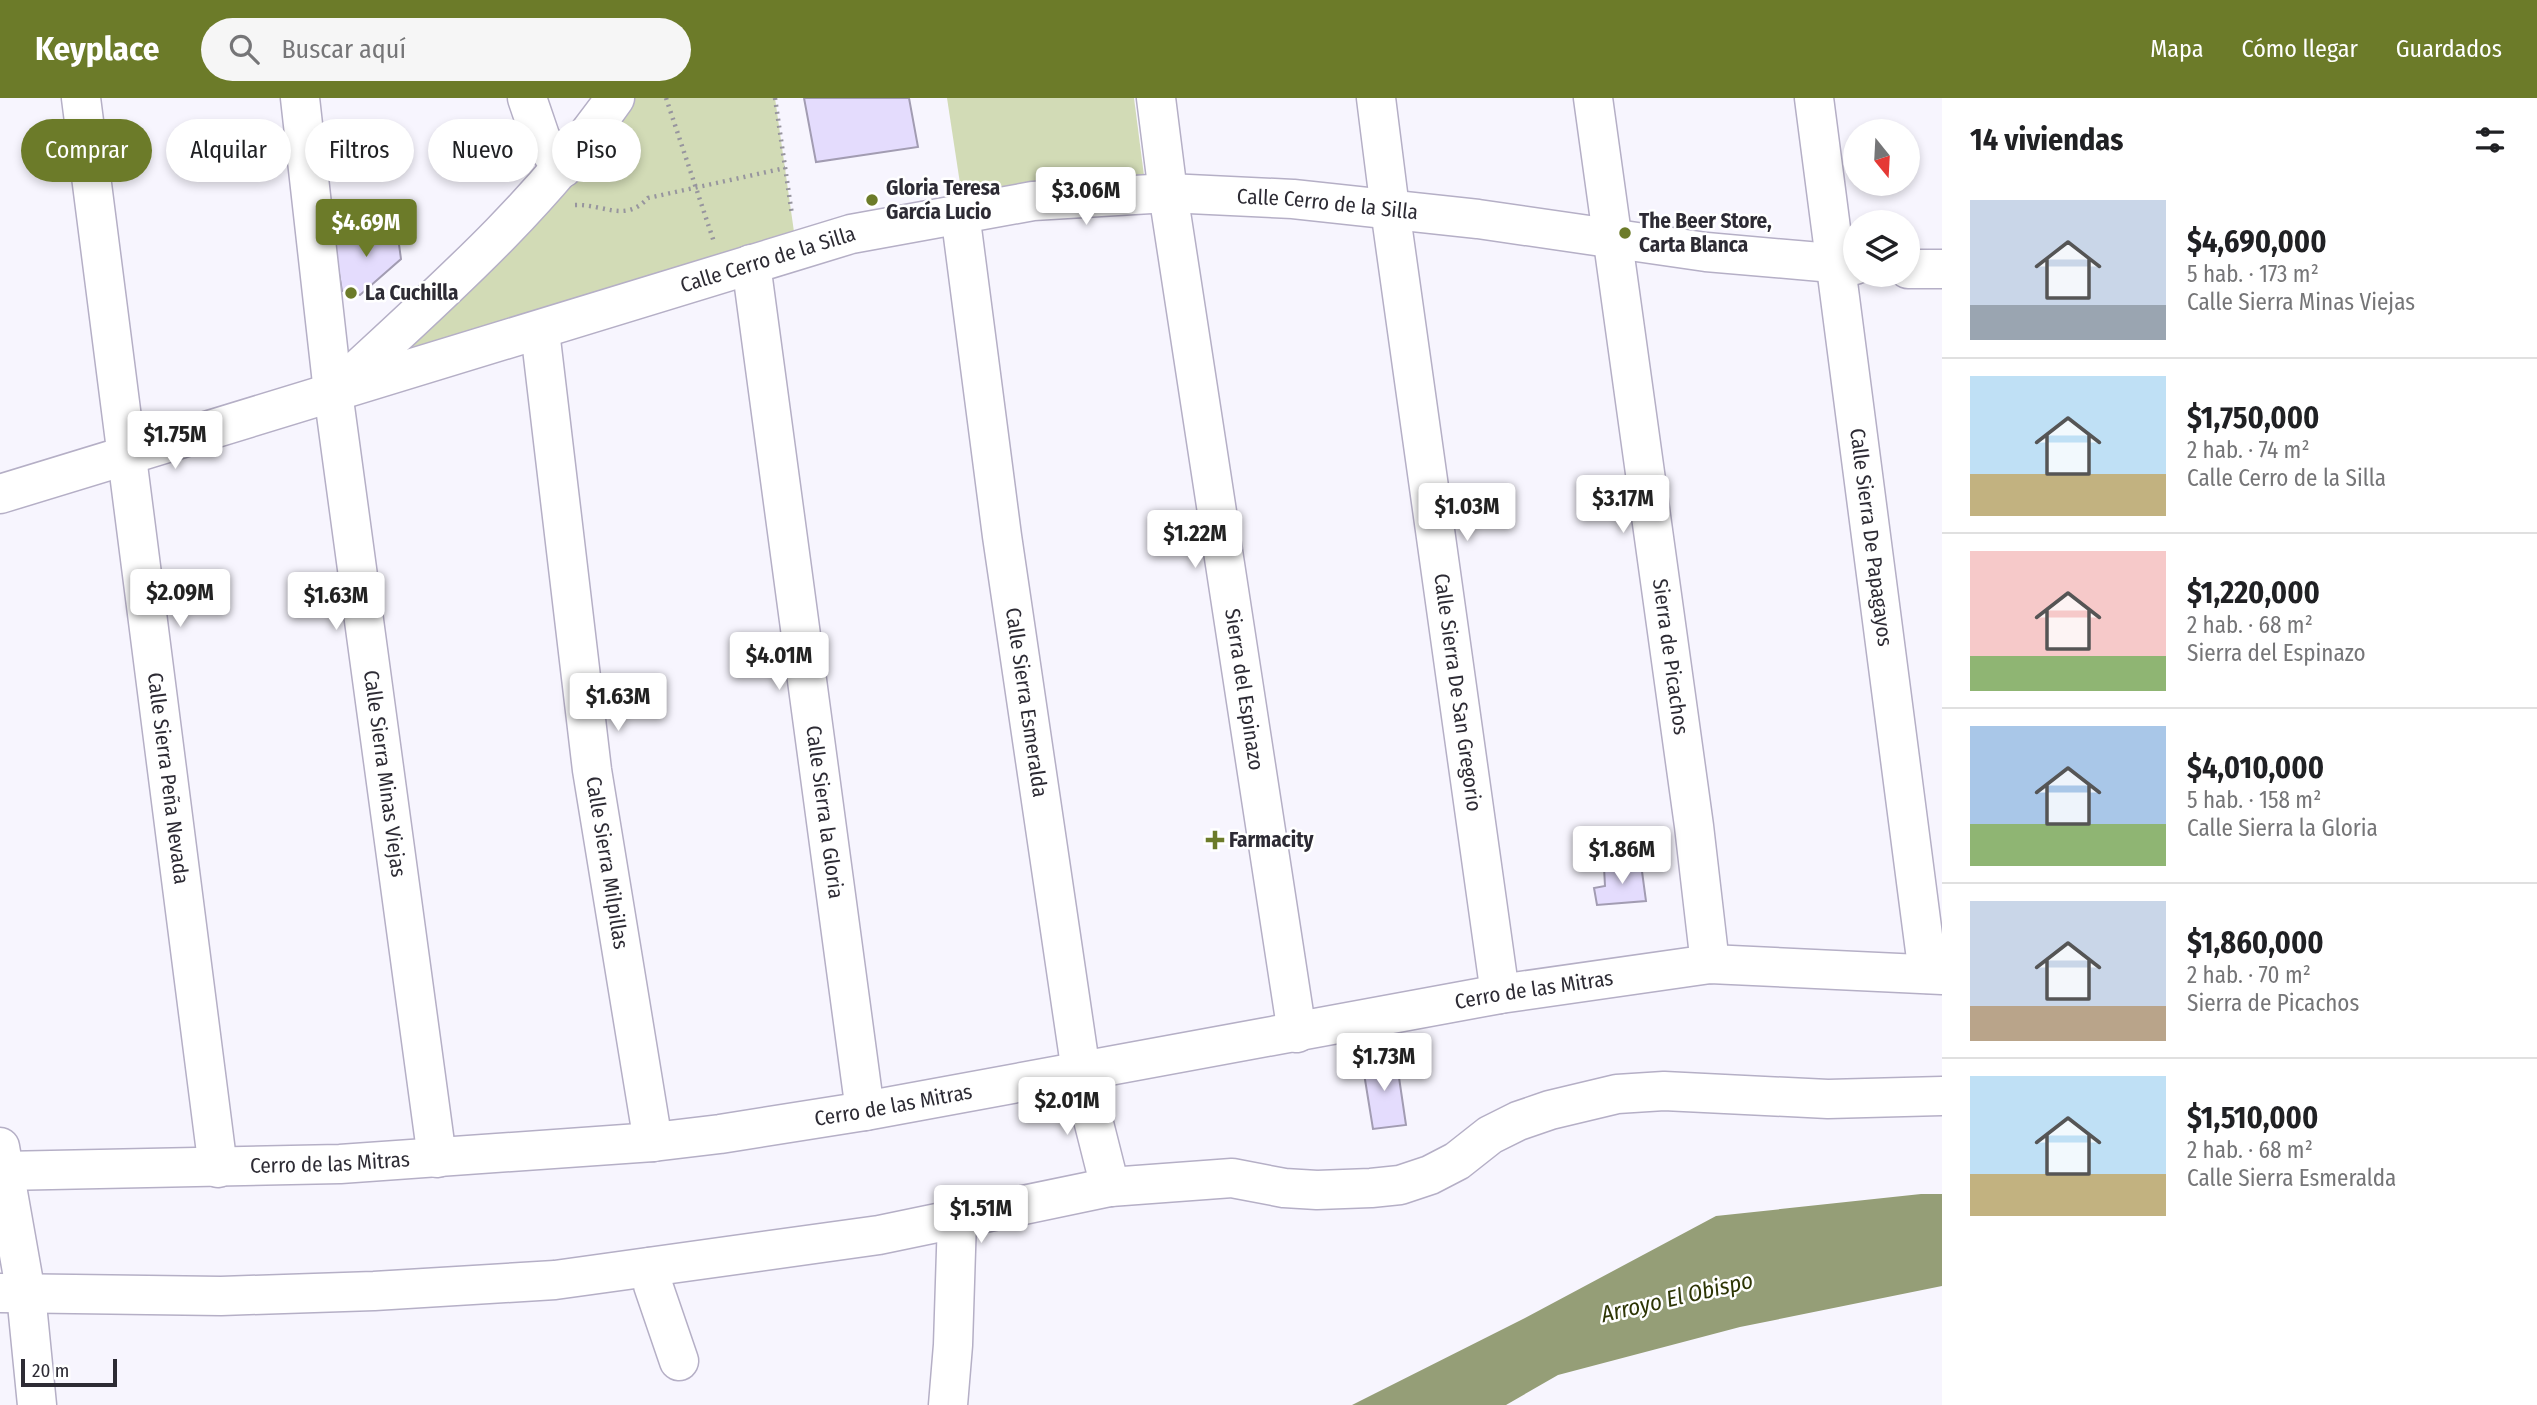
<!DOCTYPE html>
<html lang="es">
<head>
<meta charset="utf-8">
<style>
  :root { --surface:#fff; --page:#f6f6f6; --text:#202124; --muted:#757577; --line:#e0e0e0; --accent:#6c7b29 }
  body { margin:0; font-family:"Fira Sans Condensed",sans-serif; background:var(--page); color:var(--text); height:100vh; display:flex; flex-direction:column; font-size:26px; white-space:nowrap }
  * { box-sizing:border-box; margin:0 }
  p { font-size:23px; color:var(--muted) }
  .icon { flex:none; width:38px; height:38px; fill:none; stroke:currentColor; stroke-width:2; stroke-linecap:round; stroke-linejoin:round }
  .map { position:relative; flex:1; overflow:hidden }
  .drawer { display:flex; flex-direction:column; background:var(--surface); width:595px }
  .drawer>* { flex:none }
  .guide { position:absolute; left:21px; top:21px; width:665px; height:63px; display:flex; gap:14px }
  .needle { width:46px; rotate:162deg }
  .controls { position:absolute; left:1843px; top:21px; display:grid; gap:14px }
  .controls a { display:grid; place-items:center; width:77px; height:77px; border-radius:50%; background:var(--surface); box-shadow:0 4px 10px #0003; font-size:35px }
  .scale { position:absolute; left:21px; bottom:18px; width:96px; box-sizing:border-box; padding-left:7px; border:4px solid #2d2b34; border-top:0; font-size:19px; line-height:24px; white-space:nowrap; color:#2d2b34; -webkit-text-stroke:5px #fff; paint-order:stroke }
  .price { position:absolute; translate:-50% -60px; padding:0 16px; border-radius:7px; background:#fff; color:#222; font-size:23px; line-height:46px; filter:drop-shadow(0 2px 4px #0008) }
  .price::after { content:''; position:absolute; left:50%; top:42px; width:21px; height:16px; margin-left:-10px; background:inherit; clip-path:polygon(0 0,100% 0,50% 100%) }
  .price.current { background:var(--accent); color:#fff }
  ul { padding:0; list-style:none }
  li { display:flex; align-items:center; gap:21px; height:175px; padding:0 28px }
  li+li { border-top:2px solid var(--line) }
  li span { display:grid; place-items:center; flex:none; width:196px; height:140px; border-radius:0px; color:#555 }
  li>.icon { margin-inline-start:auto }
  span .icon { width:84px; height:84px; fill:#fffc; stroke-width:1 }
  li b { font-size:30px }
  h2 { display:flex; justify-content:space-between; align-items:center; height:84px; padding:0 28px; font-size:30px }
  .pill { padding:0 24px; border-radius:32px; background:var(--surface); box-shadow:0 4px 10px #0003; font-size:24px; line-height:63px }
  .pill.current { background:var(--accent); color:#fff }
  header { display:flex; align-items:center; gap:42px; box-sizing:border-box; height:98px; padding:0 35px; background:var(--accent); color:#fff }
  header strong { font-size:33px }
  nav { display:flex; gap:38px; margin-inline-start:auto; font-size:24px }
  .search { width:490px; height:63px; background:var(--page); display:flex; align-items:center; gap:18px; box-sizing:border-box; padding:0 24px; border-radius:38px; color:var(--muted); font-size:26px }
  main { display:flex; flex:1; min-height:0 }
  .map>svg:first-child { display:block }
</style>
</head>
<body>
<header>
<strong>Keyplace</strong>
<div class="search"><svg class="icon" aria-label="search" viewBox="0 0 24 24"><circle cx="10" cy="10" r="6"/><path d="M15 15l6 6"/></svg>Buscar aquí</div>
<nav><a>Mapa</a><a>Cómo llegar</a><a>Guardados</a></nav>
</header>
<main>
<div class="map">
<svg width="1942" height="1307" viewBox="0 0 1942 1307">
  <rect width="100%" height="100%" fill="#f7f5fe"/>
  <g fill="#d2dbb6">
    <path d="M596,0h179l23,162 -447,122 132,-149z"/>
    <path d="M947,0h187l14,109 -182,16z"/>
  </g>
  <path fill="#959e77" d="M1921,1096h21v92l-202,41 -182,48 -52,30h-154l173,-87 191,-102z"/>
  <g fill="#e4dcfd" stroke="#a29cb2" stroke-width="2">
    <path d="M804,0h105l9,49 -102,15z"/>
    <path d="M397,132l4,29 -41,36 -18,-4 -9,-52z"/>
    <path d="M1641,766l5,37 -49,4 -3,-17 11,-2 -1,-19z"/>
    <path d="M1396,959l10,68 -33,4 -11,-68z"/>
  </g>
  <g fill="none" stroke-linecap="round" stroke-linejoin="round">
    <defs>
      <g id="minor">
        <path id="s1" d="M81,0l137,1070"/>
        <path id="s2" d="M300,0l33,294 104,766"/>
        <path d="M527,0l14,41 22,29"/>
        <path id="s3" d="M1156,0l12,95 129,840"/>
        <path id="s4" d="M1376,0l14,111 110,785"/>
        <path id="s5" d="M1593,0l101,728 16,138"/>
        <path id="s6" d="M1814,0l114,876"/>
        <path id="s7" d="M960,115l42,323 79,536 29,115"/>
        <path id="s8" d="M751,166l114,847"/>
        <path d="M1908,171h34"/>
        <path id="s9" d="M540,233l52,439 61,372"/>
        <path d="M339,289c98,-91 199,-179 276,-289"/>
        <path id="s10" d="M0,396l851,-260 182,-33 135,-8 125,6 185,20 228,33 149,13"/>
        <path d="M0,1049l26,147 11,111"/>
        <path id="s11" d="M3,1073l337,-7 313,-22 67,-8 145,-23 635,-117 210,-30 232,11"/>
        <path d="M650,1169l3,18 26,76"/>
        <path d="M0,1195l221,3 153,-5 181,-11 324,-45 231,-48 122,-9 52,10 33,2 54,-2 29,-3 30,-10 27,-14 33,-26 28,-14 32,-11 67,-16 47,-3 164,8 114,-3"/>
        <path d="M948,1307l5,-60 4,-126"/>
      </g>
    </defs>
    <use href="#minor" stroke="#b5afc6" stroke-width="41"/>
    <g stroke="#97959e" stroke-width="4.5" stroke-dasharray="2 5" stroke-linecap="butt">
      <path d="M666,0l48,144"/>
      <path d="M775,0l17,117"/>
      <path d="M575,107c29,-1 50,18 73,-7l137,-30"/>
    </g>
    <use href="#minor" stroke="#fff" stroke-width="38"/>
  </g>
  <g fill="#6c7b29" stroke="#fff" stroke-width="2.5">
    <circle cx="872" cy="102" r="7"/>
    <circle cx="1625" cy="135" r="7"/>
    <circle cx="351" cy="195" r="7"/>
    <path d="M1211.5 731.5h7v7h7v7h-7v7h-7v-7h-7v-7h7z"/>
  </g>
  <g text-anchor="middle" stroke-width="5" stroke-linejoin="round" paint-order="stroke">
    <g font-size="21" font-weight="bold" fill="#2d2b34" stroke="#fff" text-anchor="start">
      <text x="886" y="97">Gloria Teresa<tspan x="886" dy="24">García Lucio</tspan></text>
      <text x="1639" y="130">The Beer Store,<tspan x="1639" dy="24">Carta Blanca</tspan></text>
      <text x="365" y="202">La Cuchilla</text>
      <text x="1229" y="749">Farmacity</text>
    </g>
    <g font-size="21" fill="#2d2b34" stroke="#fff">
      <text dy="7" stroke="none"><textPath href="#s10" startOffset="1370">Calle Cerro de la Silla</textPath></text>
      <text dy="7" stroke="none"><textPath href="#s10" startOffset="803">Calle Cerro de la Silla</textPath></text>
      <text dy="7" stroke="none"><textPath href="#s6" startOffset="443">Calle Sierra De Papagayos</textPath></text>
      <text dy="7" stroke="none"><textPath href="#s5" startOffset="564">Sierra de Picachos</textPath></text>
      <text dy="7" stroke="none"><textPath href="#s3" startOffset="598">Sierra del Espinazo</textPath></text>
      <text dy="7" stroke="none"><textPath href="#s4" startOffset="600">Calle Sierra De San Gregorio</textPath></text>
      <text dy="7" stroke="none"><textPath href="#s7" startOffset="494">Calle Sierra Esmeralda</textPath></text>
      <text dy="7" stroke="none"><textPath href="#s2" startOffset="681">Calle Sierra Minas Viejas</textPath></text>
      <text dy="7" stroke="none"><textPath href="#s1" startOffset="686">Calle Sierra Peña Nevada</textPath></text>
      <text dy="7" stroke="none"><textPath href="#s8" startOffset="553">Calle Sierra la Gloria</textPath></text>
      <text dy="7" stroke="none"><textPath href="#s9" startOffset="536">Calle Sierra Milpillas</textPath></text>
      <text dy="7" stroke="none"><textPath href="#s11" startOffset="1545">Cerro de las Mitras</textPath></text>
      <text dy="7" stroke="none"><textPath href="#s11" startOffset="894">Cerro de las Mitras</textPath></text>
      <text dy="7" stroke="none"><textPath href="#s11" startOffset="327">Cerro de las Mitras</textPath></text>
    </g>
    <g font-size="23" font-style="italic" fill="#2d3504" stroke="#fff">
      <text transform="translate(1677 1199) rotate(-13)" y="8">Arroyo El Obispo</text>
    </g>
  </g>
</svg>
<div class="controls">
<a><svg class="needle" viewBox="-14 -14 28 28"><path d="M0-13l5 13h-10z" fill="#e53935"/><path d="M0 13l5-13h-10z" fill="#757577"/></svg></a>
<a><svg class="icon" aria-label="layers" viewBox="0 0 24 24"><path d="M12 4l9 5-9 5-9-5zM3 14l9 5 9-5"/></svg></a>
</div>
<div class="scale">20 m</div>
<b class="price" style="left:1086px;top:129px">$3.06M</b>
<b class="price current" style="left:366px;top:161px">$4.69M</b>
<b class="price" style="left:175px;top:373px">$1.75M</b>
<b class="price" style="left:1623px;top:437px">$3.17M</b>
<b class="price" style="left:1467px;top:445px">$1.03M</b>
<b class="price" style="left:1195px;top:472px">$1.22M</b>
<b class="price" style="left:180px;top:531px">$2.09M</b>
<b class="price" style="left:336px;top:534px">$1.63M</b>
<b class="price" style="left:779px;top:594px">$4.01M</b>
<b class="price" style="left:618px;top:635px">$1.63M</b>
<b class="price" style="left:1622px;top:788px">$1.86M</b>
<b class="price" style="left:1384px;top:995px">$1.73M</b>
<b class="price" style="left:1067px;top:1039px">$2.01M</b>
<b class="price" style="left:981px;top:1147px">$1.51M</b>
<div class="guide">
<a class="pill current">Comprar</a>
<a class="pill">Alquilar</a>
<a class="pill">Filtros</a>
<a class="pill">Nuevo</a>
<a class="pill">Piso</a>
</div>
</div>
<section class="drawer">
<h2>14 viviendas<svg class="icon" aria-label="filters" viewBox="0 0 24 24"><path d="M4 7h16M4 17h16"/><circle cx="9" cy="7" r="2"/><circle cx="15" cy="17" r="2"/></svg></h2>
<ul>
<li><span style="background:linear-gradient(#c9d6e8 75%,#9aa5b1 0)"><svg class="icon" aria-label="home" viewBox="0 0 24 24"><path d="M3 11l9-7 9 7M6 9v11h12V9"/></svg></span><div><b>$4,690,000</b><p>5 hab. · 173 m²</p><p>Calle Sierra Minas Viejas</p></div></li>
<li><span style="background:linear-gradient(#bfe0f5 70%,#c2b280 0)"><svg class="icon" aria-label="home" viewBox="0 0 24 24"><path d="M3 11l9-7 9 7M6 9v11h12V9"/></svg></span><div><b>$1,750,000</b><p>2 hab. · 74 m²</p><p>Calle Cerro de la Silla</p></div></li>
<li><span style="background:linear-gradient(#f6c9c9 75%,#8fb573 0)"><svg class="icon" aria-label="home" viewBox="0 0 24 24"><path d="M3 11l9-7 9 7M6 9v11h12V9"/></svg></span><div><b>$1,220,000</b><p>2 hab. · 68 m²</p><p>Sierra del Espinazo</p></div></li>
<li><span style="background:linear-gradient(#a9c7e8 70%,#8fb573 0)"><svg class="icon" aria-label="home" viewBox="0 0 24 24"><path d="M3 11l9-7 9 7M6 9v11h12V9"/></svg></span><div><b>$4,010,000</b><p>5 hab. · 158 m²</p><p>Calle Sierra la Gloria</p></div></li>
<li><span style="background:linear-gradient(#c9d6e8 75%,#b9a48a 0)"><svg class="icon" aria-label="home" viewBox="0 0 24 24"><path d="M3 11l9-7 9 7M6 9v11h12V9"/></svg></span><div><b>$1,860,000</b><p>2 hab. · 70 m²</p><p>Sierra de Picachos</p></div></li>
<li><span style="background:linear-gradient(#bfe0f5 70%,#c2b280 0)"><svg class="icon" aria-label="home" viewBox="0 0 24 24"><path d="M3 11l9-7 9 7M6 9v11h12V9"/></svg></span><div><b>$1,510,000</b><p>2 hab. · 68 m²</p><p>Calle Sierra Esmeralda</p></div></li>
</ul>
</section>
</main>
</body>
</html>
